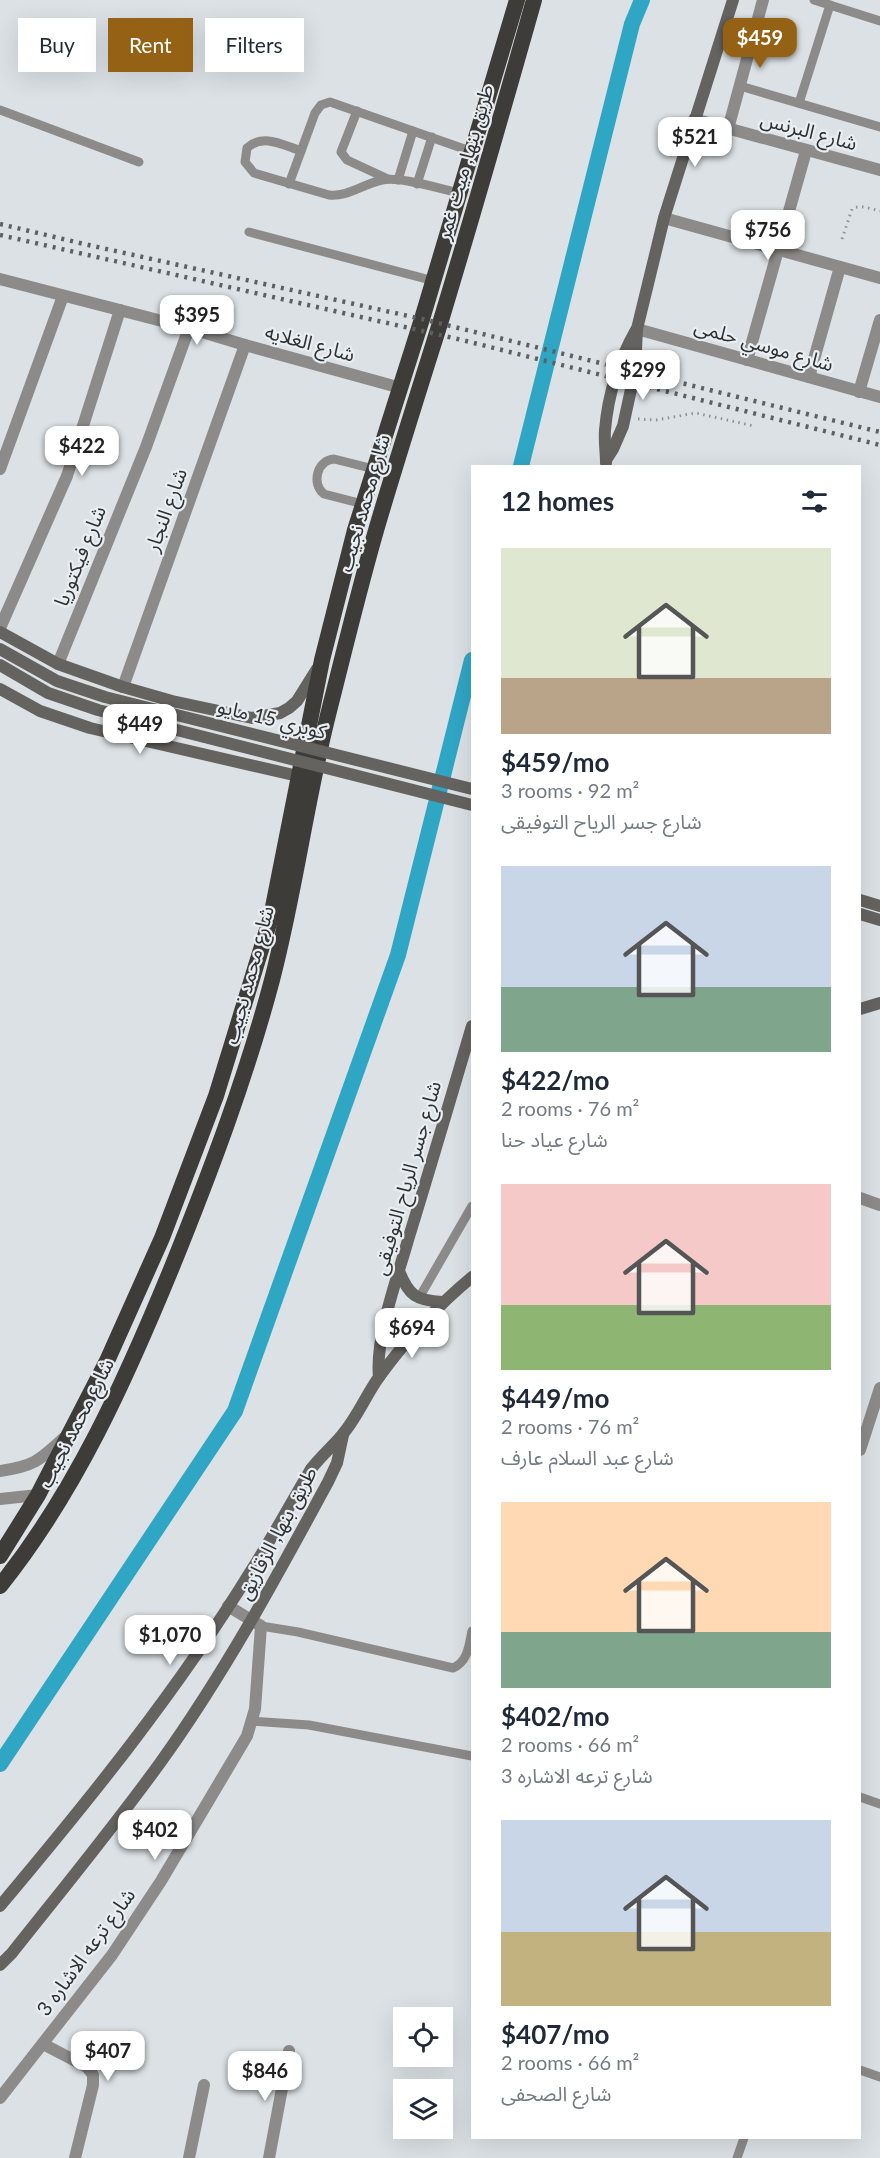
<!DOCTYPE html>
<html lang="en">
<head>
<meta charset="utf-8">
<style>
  :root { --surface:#fff; --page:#f2f2f3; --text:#1f2937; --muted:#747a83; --accent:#956215 }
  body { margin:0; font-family:Lato,"Noto Sans Arabic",sans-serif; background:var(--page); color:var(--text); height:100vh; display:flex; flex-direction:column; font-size:22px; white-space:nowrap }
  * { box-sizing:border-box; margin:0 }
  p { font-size:20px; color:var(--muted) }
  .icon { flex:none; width:33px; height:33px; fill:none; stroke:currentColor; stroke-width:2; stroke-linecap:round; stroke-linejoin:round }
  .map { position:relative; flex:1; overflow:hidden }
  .side { position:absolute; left:471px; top:465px; width:390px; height:1674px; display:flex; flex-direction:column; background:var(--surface); border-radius:0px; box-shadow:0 6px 24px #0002 }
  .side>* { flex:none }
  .top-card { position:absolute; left:18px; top:18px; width:363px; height:54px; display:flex; gap:12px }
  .fabs { position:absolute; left:393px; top:2007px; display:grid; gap:12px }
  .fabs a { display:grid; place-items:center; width:60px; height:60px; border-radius:0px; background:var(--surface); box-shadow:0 6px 24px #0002; font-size:30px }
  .price { position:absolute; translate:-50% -51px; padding:0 14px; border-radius:12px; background:#fff; color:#222; font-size:20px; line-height:39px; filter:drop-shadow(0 2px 3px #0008) }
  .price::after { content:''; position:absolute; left:50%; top:36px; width:18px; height:14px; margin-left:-9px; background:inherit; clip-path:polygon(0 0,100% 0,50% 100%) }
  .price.on { background:var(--accent); color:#fff }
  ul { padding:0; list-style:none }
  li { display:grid; align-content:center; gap:12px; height:318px; padding:0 30px }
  li span { display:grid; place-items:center; height:186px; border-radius:0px; color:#555 }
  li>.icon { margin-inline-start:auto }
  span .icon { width:108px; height:108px; fill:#fffc; stroke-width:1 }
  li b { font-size:26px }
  h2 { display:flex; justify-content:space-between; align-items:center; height:72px; padding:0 30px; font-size:26px }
  .tag { padding:0 21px; border-radius:0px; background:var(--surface); box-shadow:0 6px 24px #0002; font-size:21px; line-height:54px }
  .tag.on { background:var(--accent); color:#fff }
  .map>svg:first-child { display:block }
</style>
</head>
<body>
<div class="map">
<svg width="880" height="2158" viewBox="0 0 880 2158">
  <rect width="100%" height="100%" fill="#dce1e5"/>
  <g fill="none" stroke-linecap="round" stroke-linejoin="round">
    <g stroke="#30a6c5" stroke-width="16">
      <path d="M521,466l111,-442 10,-24"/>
      <path d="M0,1764l235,-353 163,-456 74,-295"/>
    </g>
    <g stroke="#909396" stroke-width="3" stroke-dasharray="1.5 4.5" stroke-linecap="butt">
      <path d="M842,239l10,-30c8,-5 19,0 28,2"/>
      <path d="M638,419l18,1 40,-7 58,13"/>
    </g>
    <g stroke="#8d8b89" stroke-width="9">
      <path d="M814,0l66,21"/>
      <path d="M740,86l140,41"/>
      <path d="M799,103l31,-98"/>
      <path d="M0,110l139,52"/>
      <path d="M357,111l-16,41 6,8 41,19"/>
      <path d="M301,151c-18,-6 -38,-18 -54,-3l-2,14 9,11 75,22c19,2 34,-11 53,-15 18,-4 58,9 78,13"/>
      <path d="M398,180l15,-49"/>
      <path d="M289,184l26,-71 6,-8 9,-3 143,50"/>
      <path d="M417,184l15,-47"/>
      <path d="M249,232l185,49"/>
      <path d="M363,504l-39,-10c-13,-10 -7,-34 10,-35l40,10"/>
      <path d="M419,1298l53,-92"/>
      <path d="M261,1626l37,6 155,36c15,-6 16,-23 19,-37"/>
      <path d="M252,1721l57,4 163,31"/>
      <path d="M860,1797l20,7"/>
      <path d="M860,2070l20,7"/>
      <path d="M737,2158l7,-20"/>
    </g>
    <g stroke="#8d8b89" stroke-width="12">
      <path d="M694,119l186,51"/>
      <path d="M728,129l35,-129"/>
      <path d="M664,218l216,60"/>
      <path d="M0,279l189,49 56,17 156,43"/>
      <path d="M637,329l243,68"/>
      <path d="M747,360l59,-209"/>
      <path d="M809,377l31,-110"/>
      <path d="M859,392l21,-72"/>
      <path d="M0,469l63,-173"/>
      <path d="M0,628l67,-152 53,-166"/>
      <path d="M58,664l88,-217 43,-119"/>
      <path d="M123,687l122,-342"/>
      <path d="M860,1198l20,7"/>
      <path d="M860,1450l20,-62"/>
      <path d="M0,1471c34,-5 39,-10 64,-33"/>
      <path d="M0,1499l38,-4"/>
      <path d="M43,2044l44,23 6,8v10l-18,73"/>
      <path d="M0,2098l112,-143 49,-74 86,-145 8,-27 6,-83 -33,-20"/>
      <path d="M189,2158l15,-73"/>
      <path d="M269,2158l20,-107"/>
    </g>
    <g stroke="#656360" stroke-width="12">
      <path d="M606,460l7,-11 10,-23 12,-55 2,-42 27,-111 69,-218"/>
      <path d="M606,463c0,-11 -2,-22 -1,-33 3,-35 14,-70 31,-100"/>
      <path d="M0,632l58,32 65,23 49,14 80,17 28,-5 9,-5 8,-7 20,-32"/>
      <path d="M0,689l40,22 50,17 208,48"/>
      <path d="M860,900l20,6"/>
      <path d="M860,914l20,6"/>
      <path d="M860,1009l20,-6"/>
      <path d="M399,1271c10,25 17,29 43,31"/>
      <path d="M379,1377c-4,-39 18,-98 29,-137 22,-71 43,-143 64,-214"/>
      <path d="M0,1906c90,-107 178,-216 251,-335 21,-33 40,-68 60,-102 10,-13 21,-22 31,-34 15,-17 24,-40 37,-58 27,-37 58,-71 93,-100"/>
      <path d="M0,1965l12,-12c50,-63 101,-125 148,-190 64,-89 116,-185 168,-281l9,-19 6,-28"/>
    </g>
    <g stroke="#3e3c38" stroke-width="16">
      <path d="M0,1556l38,-61 69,-134 55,-123 54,-142 55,-179 51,-257 33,-130 67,-211 95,-319"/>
      <path d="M0,1586c76,-95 126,-207 172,-319 38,-94 74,-189 100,-287 23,-88 34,-178 56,-265 16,-63 31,-126 49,-188 21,-71 43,-140 65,-210 32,-106 62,-211 92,-317"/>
    </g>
    <g stroke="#5d6063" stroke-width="4.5" stroke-dasharray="3 6" stroke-linecap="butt">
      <path d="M0,224l84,20 338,75 458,113"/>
      <path d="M0,235l462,105 418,105"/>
    </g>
    <g stroke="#656360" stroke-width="12">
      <path d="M0,649l57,32 48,16 367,92"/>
      <path d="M0,665l48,28 50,17 374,95"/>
    </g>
  </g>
  <g text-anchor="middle" stroke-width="4.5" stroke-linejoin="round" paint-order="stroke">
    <g font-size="20" fill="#2f3133" stroke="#e9eef2">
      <text transform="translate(809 131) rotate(15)" y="7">شارع البرنس</text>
      <text transform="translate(465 162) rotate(-74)" y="7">طريق بنها, ميت غمر</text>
      <text transform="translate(310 343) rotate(15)" y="7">شارع الغلايه</text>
      <text transform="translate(764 345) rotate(16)" y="7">شارع موسي حلمى</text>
      <text transform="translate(364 503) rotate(-74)" y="7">شارع محمد نجيب</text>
      <text transform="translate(166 510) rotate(-70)" y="7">شارع النجار</text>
      <text transform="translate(80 556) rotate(-68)" y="7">شارع فيكتوريا</text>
      <text transform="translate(272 719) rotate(14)" y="7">كوبري 15 مايو</text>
      <text transform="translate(249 975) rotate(-75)" y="7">شارع محمد نجيب</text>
      <text transform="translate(407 1178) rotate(-74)" y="7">شارع جسر الرياح التوفيقى</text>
      <text transform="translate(76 1423) rotate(-63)" y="7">شارع محمد نجيب</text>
      <text transform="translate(277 1533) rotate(-62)" y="7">طريق بنها, الزقازيق</text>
      <text transform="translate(86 1952) rotate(-54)" y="7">شارع ترعه الاشاره 3</text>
    </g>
  </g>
</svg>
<div class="fabs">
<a><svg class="icon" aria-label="locate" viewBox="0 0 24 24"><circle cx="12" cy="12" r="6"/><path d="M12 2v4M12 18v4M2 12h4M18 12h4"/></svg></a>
<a><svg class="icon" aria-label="layers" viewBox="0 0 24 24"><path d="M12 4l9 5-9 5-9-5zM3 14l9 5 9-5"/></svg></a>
</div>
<b class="price on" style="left:760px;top:69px">$459</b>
<b class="price" style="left:695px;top:168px">$521</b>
<b class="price" style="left:768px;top:261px">$756</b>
<b class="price" style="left:197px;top:346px">$395</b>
<b class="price" style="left:643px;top:401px">$299</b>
<b class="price" style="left:82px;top:477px">$422</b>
<b class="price" style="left:140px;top:755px">$449</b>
<b class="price" style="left:412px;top:1359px">$694</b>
<b class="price" style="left:170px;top:1666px">$1,070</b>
<b class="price" style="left:155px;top:1861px">$402</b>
<b class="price" style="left:108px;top:2082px">$407</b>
<b class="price" style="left:265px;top:2102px">$846</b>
<div class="top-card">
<a class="tag">Buy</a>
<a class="tag on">Rent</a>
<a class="tag">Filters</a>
</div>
<section class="side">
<h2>12 homes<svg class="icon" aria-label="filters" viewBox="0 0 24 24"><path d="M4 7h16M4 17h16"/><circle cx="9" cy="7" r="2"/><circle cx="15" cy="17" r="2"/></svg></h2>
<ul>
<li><span style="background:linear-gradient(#dfe7d0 70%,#b9a48a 0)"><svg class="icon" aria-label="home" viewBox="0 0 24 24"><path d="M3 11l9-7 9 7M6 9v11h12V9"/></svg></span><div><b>$459/mo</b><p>3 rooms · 92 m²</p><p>شارع جسر الرياح التوفيقى</p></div></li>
<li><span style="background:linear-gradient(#c9d6e8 65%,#7fa58c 0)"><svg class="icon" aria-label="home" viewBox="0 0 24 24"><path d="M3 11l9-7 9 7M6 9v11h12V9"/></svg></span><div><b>$422/mo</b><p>2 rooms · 76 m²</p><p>شارع عياد حنا</p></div></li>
<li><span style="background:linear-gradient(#f6c9c9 65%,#8fb573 0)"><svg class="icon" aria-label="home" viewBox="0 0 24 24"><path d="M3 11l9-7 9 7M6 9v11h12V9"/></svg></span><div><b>$449/mo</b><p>2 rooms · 76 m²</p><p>شارع عبد السلام عارف</p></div></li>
<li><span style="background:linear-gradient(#ffd9b3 70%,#7fa58c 0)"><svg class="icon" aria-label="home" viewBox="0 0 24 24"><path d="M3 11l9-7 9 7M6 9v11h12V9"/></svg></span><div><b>$402/mo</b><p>2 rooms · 66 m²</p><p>شارع ترعه الاشاره 3</p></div></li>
<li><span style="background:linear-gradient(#c9d6e8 60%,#c2b280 0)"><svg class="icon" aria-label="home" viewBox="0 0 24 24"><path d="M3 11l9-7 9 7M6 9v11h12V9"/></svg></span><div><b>$407/mo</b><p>2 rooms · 66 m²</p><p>شارع الصحفى</p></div></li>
</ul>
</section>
</div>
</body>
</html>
